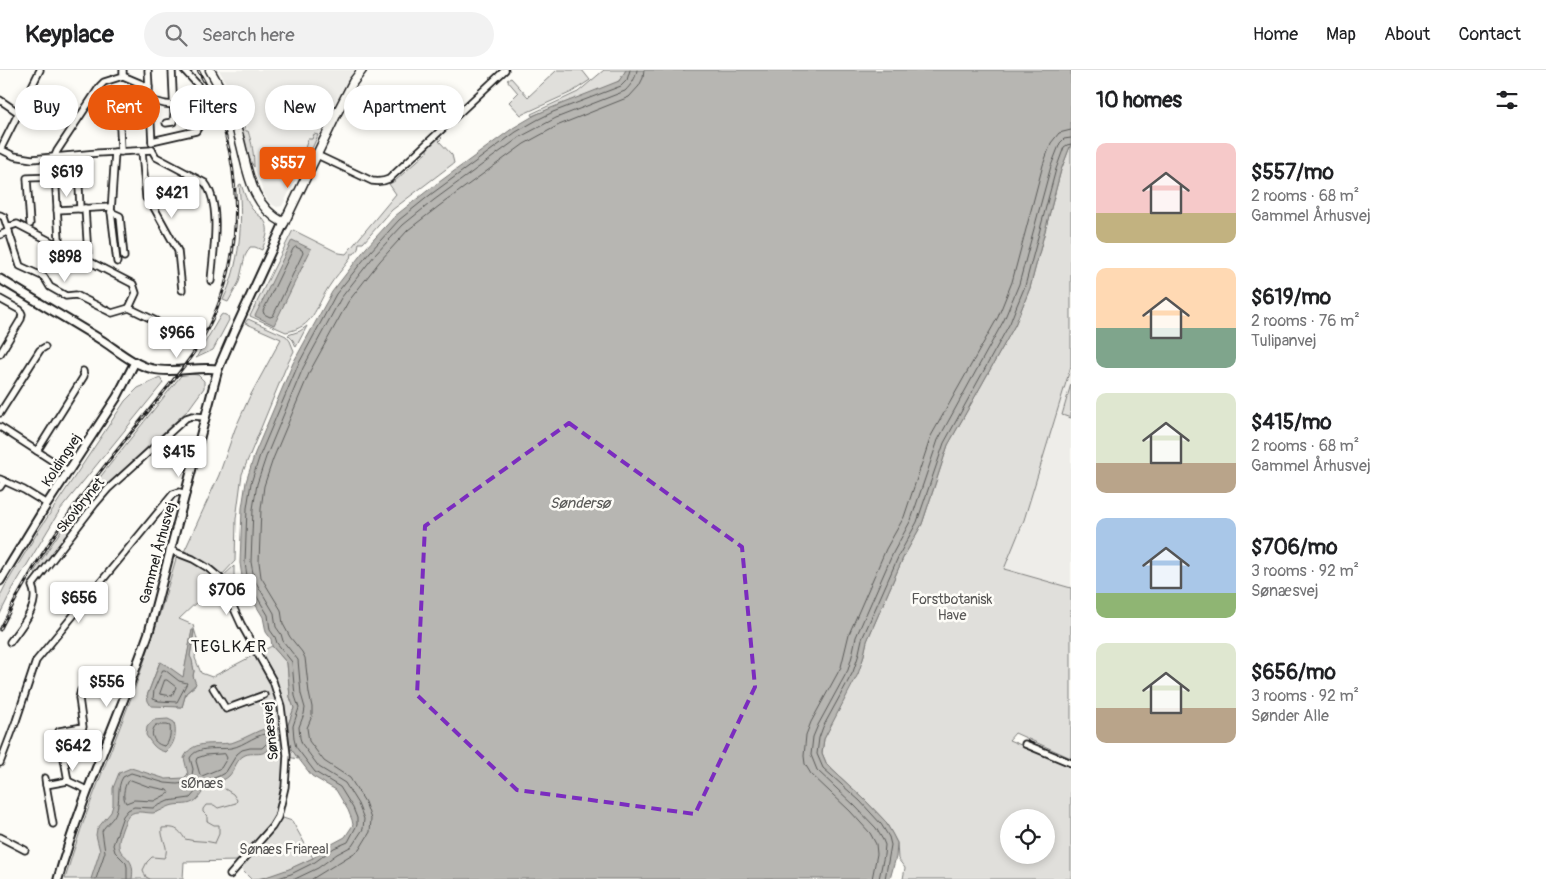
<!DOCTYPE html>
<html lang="en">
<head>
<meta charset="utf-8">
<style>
  :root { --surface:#fff; --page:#f2f2f2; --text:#202124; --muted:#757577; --line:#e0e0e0; --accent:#ea580c }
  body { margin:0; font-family:Pangolin,sans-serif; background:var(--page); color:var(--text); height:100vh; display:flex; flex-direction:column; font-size:19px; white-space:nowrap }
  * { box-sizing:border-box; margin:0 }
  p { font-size:16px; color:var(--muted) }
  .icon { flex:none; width:28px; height:28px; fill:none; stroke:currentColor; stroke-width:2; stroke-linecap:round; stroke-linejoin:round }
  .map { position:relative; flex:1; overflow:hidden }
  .side { display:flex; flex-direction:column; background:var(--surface); width:475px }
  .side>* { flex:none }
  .top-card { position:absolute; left:15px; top:15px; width:475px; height:45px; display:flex; gap:10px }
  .controls { position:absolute; left:1000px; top:739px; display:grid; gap:10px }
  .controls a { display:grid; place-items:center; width:55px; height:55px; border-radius:50%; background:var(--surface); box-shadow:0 2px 8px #0003; font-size:25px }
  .price { position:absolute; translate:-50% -42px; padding:0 11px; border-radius:5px; background:#fff; color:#222; font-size:16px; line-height:32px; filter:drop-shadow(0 1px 2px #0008) }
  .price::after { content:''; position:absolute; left:50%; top:30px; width:15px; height:11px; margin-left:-8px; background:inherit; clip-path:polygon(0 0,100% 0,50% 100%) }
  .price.current { background:var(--accent); color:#fff }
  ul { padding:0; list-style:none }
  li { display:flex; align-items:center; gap:15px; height:125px; padding:0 25px }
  li span { display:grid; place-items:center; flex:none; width:140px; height:100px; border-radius:10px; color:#555 }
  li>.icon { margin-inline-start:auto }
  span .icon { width:60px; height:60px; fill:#fffc; stroke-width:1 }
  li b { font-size:21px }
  h2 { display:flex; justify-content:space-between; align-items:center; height:60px; padding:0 25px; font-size:21px }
  .pill { padding:0 18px; border-radius:22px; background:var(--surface); box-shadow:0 2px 8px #0003; font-size:18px; line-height:45px }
  .pill.current { background:var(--accent); color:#fff }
  header { display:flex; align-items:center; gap:30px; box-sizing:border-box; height:70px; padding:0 25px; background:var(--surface); border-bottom:1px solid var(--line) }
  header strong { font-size:24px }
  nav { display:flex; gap:28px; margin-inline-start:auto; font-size:18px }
  .search { width:350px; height:45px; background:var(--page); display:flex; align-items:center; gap:12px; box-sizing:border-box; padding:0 18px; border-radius:28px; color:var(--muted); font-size:19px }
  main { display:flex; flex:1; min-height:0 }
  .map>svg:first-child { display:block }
</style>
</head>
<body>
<header>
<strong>Keyplace</strong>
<div class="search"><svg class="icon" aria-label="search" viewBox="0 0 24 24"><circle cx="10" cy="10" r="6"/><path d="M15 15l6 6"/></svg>Search here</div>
<nav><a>Home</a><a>Map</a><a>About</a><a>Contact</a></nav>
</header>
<main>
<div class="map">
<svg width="1071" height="809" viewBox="0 0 1071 809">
  <rect width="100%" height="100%" fill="#fdfcf7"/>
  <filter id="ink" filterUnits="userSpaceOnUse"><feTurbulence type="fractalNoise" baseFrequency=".02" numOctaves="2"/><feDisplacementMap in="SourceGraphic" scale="10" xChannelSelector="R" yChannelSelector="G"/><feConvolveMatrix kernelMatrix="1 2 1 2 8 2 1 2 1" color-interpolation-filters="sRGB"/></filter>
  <g filter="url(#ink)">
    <g fill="#eeede9">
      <path d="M219,0h135l-24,41 -18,40 -8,11 -22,44 -5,1 -4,-2 -4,-3 -5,-8 -10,-27v-13l-2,-13 -10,-28z"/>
      <path d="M1071,296v222l-67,-19 20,-49z"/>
    </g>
    <g fill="#e0dfdb" stroke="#7e7e7c" fill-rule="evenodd">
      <path d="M557,0h25l8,10 -18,12 -51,23 -12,-13 9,-9 -11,-13 4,-2 17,19z"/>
      <path d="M604,0h22l-4,8 -7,6 -83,32 -1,-2 47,-22z"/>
      <path d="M241,48l5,13h2c4,12 6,23 6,36 -7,-9 -14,-37 -13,-49z"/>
      <path d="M314,64l4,1 -8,18 -6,-2 4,-12h4z"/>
      <path d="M439,65l3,3 -3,3 13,14 2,8 -62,47 -29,33h-4l-1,6 -4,5h-3l-1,5c-7,10 -16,19 -22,29 -13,20 -14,39 -42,44l-36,-16 43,-86 46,23 7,1 50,-60 -7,-10 6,-3 32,-29v-5z"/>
      <path d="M1071,74v222l-47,154 -20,49 67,19v170l-56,-25 -6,7 62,26v113h-168l2,-11 -7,-9 -1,-16 -12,-22 -22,-23 -36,-33 -5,-12 2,-14 39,-80 4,-18 36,-83 19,-34 26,-79 67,-120 15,-37 31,-118zM1009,748h37v37h-37z"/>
      <path d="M241,114c3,9 6,18 11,25 3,3 6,6 9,8 11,10 5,21 1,33l-7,-3h-5l-5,9 -6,26 -11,20 -5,-2c17,-36 20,-77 16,-115z"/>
      <path d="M223,244l5,2 1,4 -16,30 -17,8 25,-43z"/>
      <path d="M248,249l38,17 4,5 4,10 -8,16 -44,107 -6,45 -1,42 -14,15 -12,-10 -25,-14 35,-77 16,-46 14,-31 32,-59 -36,-16z"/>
      <path d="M307,256l-11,21 -3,-7 -5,-5 12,-4z"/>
      <path d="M183,303l15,2 6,6v7l-16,22 -83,76 -66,87 -5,-1c43,-71 98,-134 149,-199z"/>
      <path d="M160,308l3,5 -103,127 -47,78 -13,26v-18l5,-10 34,-56 86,-129 13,-13z"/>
      <path d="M1071,314v34l-9,-3z"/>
      <path d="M177,485h4l28,15 10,11 -40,38 14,6 4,14 -2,19 6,15 11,4 44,-23 5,5 18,40 6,54v24l-9,41 -36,43 -56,1 -1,17h-118c19,-67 48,-131 72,-197 15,-42 28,-84 40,-127zM192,561l2,1 -4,24 4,15 -1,5 2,10 -9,7 -4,14 -31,-2 -4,-9 12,-32 2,-2 22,16z"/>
      <path d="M234,496v37l-12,-26z"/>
      <path d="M272,576l15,17 3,34 4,11 -6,17 1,15 3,9 6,10 -10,-2 -6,-58 -22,-47z"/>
      <path d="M280,747l12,4 21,37c-19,9 -41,21 -62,21l-11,-11z"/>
    </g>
    <g fill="#b7b6b2" stroke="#797876">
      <path d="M626,0h445v74l-10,26 -31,118 -15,37 -67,120 -26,79 -19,34 -36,83 -4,18 -5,15 -34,65 -2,14 5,12 36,33 22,23 8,14 4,8 -1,14 -6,22h-630l29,-10 24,-11 19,-14 13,-7 8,-12 -1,-5 -4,-10 -12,-20 -24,-14 -21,-27 -2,-9 -1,-15 6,-17 -4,-11 -3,-34 -15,-17 -1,-7 -5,-7 -3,-15 -20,-33 -3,-21 2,-55 4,-26 9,-29 38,-90 39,-71 34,-44 29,-32 32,-25 86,-63 22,-13 16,-7 68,-27z"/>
      <path d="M292,170l19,9 -37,76 -19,-9z"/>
      <path d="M192,560h2l-4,26 2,4 2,11 -1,5 3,8 -10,9 -4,14 -31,-1 -3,-5 -1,-5 13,-34 6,3 17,12z"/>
      <path d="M168,649l6,3c3,11 1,22 -8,30 -11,-2 -14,-8 -20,-17l1,-8 6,-7z"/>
      <path d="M267,658h10l4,2v9c-7,3 -9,8 -14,12 -7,5 -15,1 -22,4 -9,4 -10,15 -16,21 -6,6 -14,5 -21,10 -6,4 -8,13 -15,16 -7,4 -15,1 -23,4 -6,2 -10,6 -17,7 -11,0 -21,-5 -27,7 -3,6 -8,19 -7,26 1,12 17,9 13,33h-41l9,-28 -4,-16 1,-6 14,-17 2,-7v-17l6,-15 12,-5 35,11 18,-1 4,-4 -4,-16c9,-21 34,-11 50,-16 12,-4 22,-11 33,-14z"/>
      <path d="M94,663l1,2 -7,19 -2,-18 1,-2z"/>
    </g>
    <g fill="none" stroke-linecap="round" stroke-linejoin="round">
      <g stroke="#5a5a58" stroke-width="1">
        <path d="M296,177l6,3 1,3 -30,63 -3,1 -6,-3 -1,-3 30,-62z"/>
        <path d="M163,600h2l14,11 8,2 -10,19 -18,-1 -6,-2 1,-9z"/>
        <path d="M165,610h2l9,7 -4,9 -12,-2z"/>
        <path d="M156,655h11l3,1c1,6 0,16 -5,20 -11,-1 -17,-13 -9,-21z"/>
        <path d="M225,684l2,4 -6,10 -19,8 -2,-1 -4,-14 1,-3 9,-3z"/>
        <path d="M131,710l16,6 20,4 2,3 -15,8 -20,-1 -8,3c-4,-6 -2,-15 1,-21z"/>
        <path d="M96,809l9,-27 -3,-21c4,-7 12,-12 14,-19 5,-12 0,-24 7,-35l8,-4 34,10 12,1 9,-1 6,-8 1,-6 -3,-11c7,-13 28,-8 41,-10 14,-2 27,-17 42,-14v3l-11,11h-12l-8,2 -5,4 -11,18 -7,4 -15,6 -14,16 -22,3 -15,7 -19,-1 -6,3 -5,6 -10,29 2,7 11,11 1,4v12"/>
        <path d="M275,809l16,-5 24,-12 19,-14 14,-6 9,-17v-7l-4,-10 -13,-21 -25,-15 -19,-25 -2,-8 -1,-13 6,-18 -4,-12 -3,-34 -15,-19 -2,-6 -5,-7 -2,-15 -20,-33 -3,-19 2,-55 4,-25 9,-28 38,-90 38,-71 34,-42 29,-32 31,-25 86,-63 21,-12 16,-8 68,-26 6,-6 3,-10"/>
        <path d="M295,809l23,-11 19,-14 15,-8 11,-17 1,-10 -6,-15 -13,-21 -26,-16 -17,-23 -2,-6 -1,-11 5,-13 1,-6 -4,-14 -3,-34 -15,-19 -2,-7 -5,-7 -2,-14 -20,-34 -3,-17 2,-53 4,-25 9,-27 37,-89 38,-70 33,-42 29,-31 31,-25 86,-63 36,-19 69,-27c6,-6 11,-13 12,-21"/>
        <path d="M312,809l47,-29 11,-18 1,-13 -6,-17 -15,-24 -26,-17 -15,-20 -2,-13 5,-12v-9l-3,-14 -4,-35 -3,-6 -12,-15 -7,-13 -2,-14 -20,-33 -2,-15 2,-53 3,-23 9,-27 37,-88 38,-69 32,-41 28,-31 31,-24 85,-62 35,-19 70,-28 10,-11 4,-8 1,-8"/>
        <path d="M872,809l5,-25 -1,-10 -6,-11 -20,-22 -39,-37 -6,-10 -1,-8 2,-21 5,-13 30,-55 8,-33 37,-85 18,-32 27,-81 67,-119 14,-35 31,-117 8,-22 8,-10 12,-3"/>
        <path d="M879,809l5,-24 1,-10 -2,-5 -7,-12 -21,-22 -38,-36 -6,-15 2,-18 5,-12 30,-55 4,-14 4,-19 37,-84 18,-33 27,-80 66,-120 15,-36 32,-118 9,-23 4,-4 7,-1"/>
        <path d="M885,809l6,-34 -2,-8 -8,-13 -21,-23 -37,-33 -6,-14 2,-16 4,-11 30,-55 5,-15 4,-18 37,-84 18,-33 27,-79 66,-120 5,-13 10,-24 31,-117 8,-22 3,-2 4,-1"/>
      </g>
      <path stroke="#797876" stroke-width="1" d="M150,809l-4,-2 -3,-7 4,-8 5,-5 12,1c7,-10 -4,-19 -2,-30 13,-1 16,0 23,11 10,3 20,1 30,4l4,-9v-9h-5l-7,-4v-5l-4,-4v-3l3,-4h8l4,3 18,-5 1,-3 -4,-6 -8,-5"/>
      <defs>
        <g id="minor">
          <path d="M148,0l4,73"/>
          <path d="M123,6l26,11"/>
          <path d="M0,30l19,13"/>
          <path d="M150,30l15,4 9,1"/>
          <path d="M119,35l2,47"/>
          <path d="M166,53l7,-1 1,-8 -2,-44"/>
          <path d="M152,71l44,-10 5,-8 -1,-30 -3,-9 -13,-14"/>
          <path d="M0,79l14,7 18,3 66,-6 54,-3"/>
          <path d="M0,80l40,-80"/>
          <path d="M152,80l4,7 49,26c17,22 8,71 6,98"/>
          <path d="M142,81l4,47 6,6 26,47 4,39"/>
          <path d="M115,82l-4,60 6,50"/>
          <path d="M317,85l55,26c7,1 11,1 17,-2l116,-109"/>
          <path d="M78,93l2,46"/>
          <path d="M85,138l3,47"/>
          <path d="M57,140l54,-3"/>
          <path d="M111,142l9,4 4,41"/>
          <path d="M0,145l4,2 16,49 24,11 6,10 16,9 10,-1 36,18 17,-5 27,13"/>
          <path d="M30,154l-3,-46 29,-1"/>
          <path d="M8,157l9,-3 116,60 3,9 -7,15"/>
          <path d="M0,165l9,-4"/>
          <path d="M59,169l-5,-81 3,-7 43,-65 4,-4 19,-6v-6"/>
          <path d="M0,229l20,11 2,4 -1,5 -21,35"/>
          <path d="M0,343l40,-63 5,-3"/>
          <path d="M0,357l68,44"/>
          <path d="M37,381l47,-75 -1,-5"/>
          <path d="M0,409l24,11 23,14"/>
          <path d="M0,417l4,-6"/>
          <path d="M170,480l23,9 15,9 12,10 21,46 32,57 8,25 6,49 -2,32 -7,30 -6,10 -42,48"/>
          <path d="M10,572c11,-15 31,-37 22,-56l63,-82 13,-15 78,-71 6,-2 13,1"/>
          <path d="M213,618l13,21 38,-14"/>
          <path d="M1025,674l46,19"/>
          <path d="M0,693l16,-42 20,-60 137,-167 6,-2 7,2"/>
          <path d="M45,708l1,7 22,-4 19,9"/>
          <path d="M68,711l-9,-50 24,-4 -4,-29 2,-8"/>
          <path d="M46,715l7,39"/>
          <path d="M0,767l25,13"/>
        </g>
        <g id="tertiary">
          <path d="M0,209c34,21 69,41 103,62 15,10 31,24 50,28 21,5 44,-3 65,0"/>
          <path d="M0,511l47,-77 70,-107 18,-35"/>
          <path d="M58,809c24,-85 62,-164 91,-247l69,-263 16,-37 50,-109"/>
        </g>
        <path id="secondary" d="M210,0c11,19 21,38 27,60 11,35 10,73 47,93l53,-110 16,-31 9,-12"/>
      </defs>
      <use href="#minor" stroke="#1c1c1c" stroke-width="9"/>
      <use href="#tertiary" stroke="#1c1c1c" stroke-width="11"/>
      <use href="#secondary" stroke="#1c1c1c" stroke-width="11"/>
      <use href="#minor" stroke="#fdfcf7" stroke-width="5.5"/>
      <use href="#tertiary" stroke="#fdfcf7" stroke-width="7"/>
      <use href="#secondary" stroke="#fdfcf7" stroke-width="8"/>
      <defs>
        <path id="rail" d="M0,560c23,-47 50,-91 81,-133 24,-33 51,-65 77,-98 15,-19 31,-37 43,-58 48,-84 45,-188 -3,-271"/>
      </defs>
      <use href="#rail" stroke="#1c1c1c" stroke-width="3"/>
      <use href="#rail" stroke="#fdfcf7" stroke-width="1" stroke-dasharray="4" stroke-linecap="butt"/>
    </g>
  </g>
  <path fill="none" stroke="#7b2cbf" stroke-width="4" stroke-dasharray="10 6" stroke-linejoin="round" d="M569,353l173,124 13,140 -60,127 -178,-24 -100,-95 8,-169z"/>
  <g text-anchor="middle" stroke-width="5" stroke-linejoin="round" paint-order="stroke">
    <g font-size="14" fill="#1c1c1c" stroke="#fdfcf7">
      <text transform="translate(61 390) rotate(-57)" y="5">Koldingvej</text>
      <text transform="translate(80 435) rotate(-51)" y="5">Skovbrynet</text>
      <text transform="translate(157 483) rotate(-75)" y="5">Gammel Århusvej</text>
      <text transform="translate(270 661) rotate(-96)" y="5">Sønæsvej</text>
    </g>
    <g font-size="14" fill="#575655" stroke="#fdfcf7">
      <text x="952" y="534">Forstbotanisk<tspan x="952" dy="16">Have</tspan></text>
      <text x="202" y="718">sØnæs</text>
      <text x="284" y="784">Sønæs Friareal</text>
    </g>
    <g font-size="15" font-style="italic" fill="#5a5a58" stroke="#fdfcf7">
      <text x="580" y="438">Søndersø</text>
    </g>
    <g font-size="16" letter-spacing="1" fill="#1c1c1c" stroke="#fdfcf7">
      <text x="229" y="582">TEGLKÆR</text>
    </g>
  </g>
</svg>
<div class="controls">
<a><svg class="icon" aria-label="locate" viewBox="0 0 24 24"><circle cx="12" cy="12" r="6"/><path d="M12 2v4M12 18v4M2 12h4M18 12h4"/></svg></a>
</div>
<b class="price current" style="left:288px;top:119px">$557</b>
<b class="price" style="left:67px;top:128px">$619</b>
<b class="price" style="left:172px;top:149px">$421</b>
<b class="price" style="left:65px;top:213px">$898</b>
<b class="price" style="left:177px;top:289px">$966</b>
<b class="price" style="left:179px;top:408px">$415</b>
<b class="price" style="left:227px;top:546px">$706</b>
<b class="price" style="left:79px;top:554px">$656</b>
<b class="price" style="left:107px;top:638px">$556</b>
<b class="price" style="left:73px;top:702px">$642</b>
<div class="top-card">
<a class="pill">Buy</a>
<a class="pill current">Rent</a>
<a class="pill">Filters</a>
<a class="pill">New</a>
<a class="pill">Apartment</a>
</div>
</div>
<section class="side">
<h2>10 homes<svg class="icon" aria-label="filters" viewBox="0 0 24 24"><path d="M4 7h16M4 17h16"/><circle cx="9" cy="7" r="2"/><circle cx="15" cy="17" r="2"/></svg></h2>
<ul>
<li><span style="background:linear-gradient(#f6c9c9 70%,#c2b280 0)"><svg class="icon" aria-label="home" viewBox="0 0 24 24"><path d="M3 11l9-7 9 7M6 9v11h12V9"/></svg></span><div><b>$557/mo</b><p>2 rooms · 68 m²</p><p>Gammel Århusvej</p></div></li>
<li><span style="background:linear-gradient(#ffd9b3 60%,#7fa58c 0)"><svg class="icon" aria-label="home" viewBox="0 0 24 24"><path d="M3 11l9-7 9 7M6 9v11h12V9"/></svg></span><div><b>$619/mo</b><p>2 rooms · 76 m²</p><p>Tulipanvej</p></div></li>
<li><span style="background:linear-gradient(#dfe7d0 70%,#b9a48a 0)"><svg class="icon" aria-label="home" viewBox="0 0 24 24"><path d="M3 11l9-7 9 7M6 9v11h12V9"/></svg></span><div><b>$415/mo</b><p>2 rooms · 68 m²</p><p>Gammel Århusvej</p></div></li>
<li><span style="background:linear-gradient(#a9c7e8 75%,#8fb573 0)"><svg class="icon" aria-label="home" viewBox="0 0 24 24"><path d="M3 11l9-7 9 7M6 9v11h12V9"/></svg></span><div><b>$706/mo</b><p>3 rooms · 92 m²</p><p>Sønæsvej</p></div></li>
<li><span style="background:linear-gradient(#dfe7d0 65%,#b9a48a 0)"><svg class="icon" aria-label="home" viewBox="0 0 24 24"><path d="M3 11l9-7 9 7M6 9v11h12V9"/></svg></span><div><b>$656/mo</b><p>3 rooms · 92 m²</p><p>Sønder Alle</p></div></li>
</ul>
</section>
</main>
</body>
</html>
